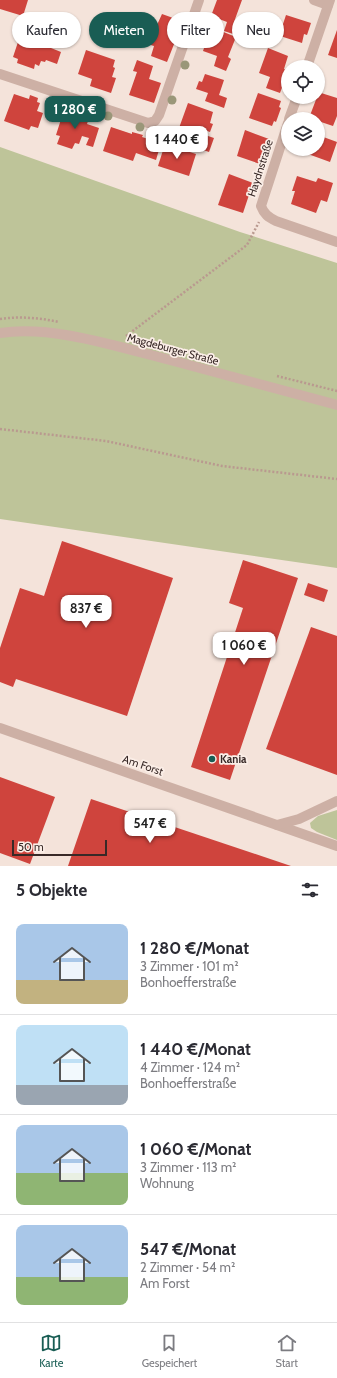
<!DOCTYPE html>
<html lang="de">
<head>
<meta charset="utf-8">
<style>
  :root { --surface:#fff; --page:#f2f2f3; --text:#2b2b33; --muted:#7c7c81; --line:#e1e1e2; --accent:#195d54 }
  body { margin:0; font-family:Cabin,sans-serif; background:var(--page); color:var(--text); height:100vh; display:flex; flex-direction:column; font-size:15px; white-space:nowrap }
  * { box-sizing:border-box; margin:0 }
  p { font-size:13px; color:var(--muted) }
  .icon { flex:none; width:22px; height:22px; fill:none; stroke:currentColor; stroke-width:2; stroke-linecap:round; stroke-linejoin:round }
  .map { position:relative; height:866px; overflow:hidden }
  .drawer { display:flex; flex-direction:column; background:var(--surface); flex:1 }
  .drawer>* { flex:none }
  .hud { position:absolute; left:12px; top:12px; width:313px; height:36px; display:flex; gap:8px }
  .controls { position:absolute; left:281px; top:60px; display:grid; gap:8px }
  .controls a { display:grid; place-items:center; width:44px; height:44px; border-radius:50%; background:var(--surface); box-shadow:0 1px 3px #0004; font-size:20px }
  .scale { position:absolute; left:12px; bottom:10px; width:95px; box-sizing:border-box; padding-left:4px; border:2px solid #382927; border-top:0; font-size:11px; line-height:14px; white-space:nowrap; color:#382927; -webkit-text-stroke:3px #fbeee7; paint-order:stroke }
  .price { position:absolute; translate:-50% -34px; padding:0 9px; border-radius:8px; background:#fff; color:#222; font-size:13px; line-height:26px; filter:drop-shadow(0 1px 2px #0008) }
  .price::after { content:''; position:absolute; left:50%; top:24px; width:12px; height:9px; margin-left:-6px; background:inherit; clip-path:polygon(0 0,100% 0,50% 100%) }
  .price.selected { background:var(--accent); color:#fff }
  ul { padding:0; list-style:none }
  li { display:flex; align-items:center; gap:12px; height:100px; padding:0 16px }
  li+li { border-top:1px solid var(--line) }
  li span { display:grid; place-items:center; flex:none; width:112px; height:80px; border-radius:8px; color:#555 }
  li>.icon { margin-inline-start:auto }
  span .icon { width:48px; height:48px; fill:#fffc; stroke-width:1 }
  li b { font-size:17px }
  h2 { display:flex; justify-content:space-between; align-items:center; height:48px; padding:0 16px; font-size:17px }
  .tag { padding:0 14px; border-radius:18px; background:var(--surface); box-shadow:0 1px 3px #0004; font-size:14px; line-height:36px }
  .tag.selected { background:var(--accent); color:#fff }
  .menu { display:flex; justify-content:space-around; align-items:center; height:56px; border-top:1px solid var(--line); background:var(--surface); font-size:11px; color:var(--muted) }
  .menu a { display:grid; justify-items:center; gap:2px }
  .menu .selected { color:var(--accent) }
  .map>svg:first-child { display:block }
</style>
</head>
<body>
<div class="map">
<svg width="337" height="866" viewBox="0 0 337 866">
  <rect width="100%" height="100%" fill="#f4e3da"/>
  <g fill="#bec499">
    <path d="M0,147l240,85 97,31v305l-337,-49z"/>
    <path d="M337,810v30l-20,-8 -6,-4 -1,-5 8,-7z"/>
  </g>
  <g fill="#cf443d">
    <path d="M0,0h28l-5,16 -23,-7z"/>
    <path d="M217,0h25l-8,22 6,2 -4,11 -12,-4 3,-9 -16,-6z"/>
    <path d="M162,14l14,5 -5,13 7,2 -11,28 -16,-6 3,-10 -10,-3 7,-20 6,2z"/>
    <path d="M286,15l25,8 -4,12 -3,-1 -2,9 -25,-8 4,-11h2z"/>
    <path d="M211,27l25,10 -8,20 3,2 -5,12 -12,-5 3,-10 -14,-5z"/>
    <path d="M337,30v28l-9,-3z"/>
    <path d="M21,33l31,10 -1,5 10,4 -4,12 -11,-4 -1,2 -4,-1 -2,5 -4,-2 -1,5 -17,-6 1,-4 -5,-2z"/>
    <path d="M268,48l20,8 -4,13 4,2 -8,22 -14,-5 4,-11 -11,-4z"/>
    <path d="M86,50l29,10 -2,7 2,1 -3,9 4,1 -5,15 -21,-7 2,-7 -14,-5z"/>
    <path d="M137,60l16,6 -4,13 12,4 -7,20 -25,-8 8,-23 -4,-1z"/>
    <path d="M205,74l19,6 -5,15 8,3 -3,10 -19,-7 3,-8 -12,-4 3,-8 3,1z"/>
    <path d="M318,92l19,6v18l-4,10 -15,-5v-2l-9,-1 8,-21h1z"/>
    <path d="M258,93l23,8 -2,6 2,1 -5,14 -2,-1 -2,5 -23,-8z"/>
    <path d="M14,94l15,5 1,-4 8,3 -1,4 3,1 -3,8 6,2 -5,15 -7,-2 -2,4 -25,-9z"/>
    <path d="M188,103l25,9 -3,11 3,1 -3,8 -3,-1 -2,4 9,3 -5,14 -20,-7 4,-12 -14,-5z"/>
    <path d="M64,110l25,8 -2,6 12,4 -6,19 -7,-2 3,-7 -7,-2 -3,8 -4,-1 -3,6 -15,-5 3,-8 -4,-1z"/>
    <path d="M111,127l21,7v-2l11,3 -1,2 19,6 -5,17 -20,-7 -3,8 -30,-10z"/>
    <path d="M245,130l24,9 -2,6h1l-4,14h-2l-2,5 -23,-8z"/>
    <path d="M318,135l19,7 -7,20 -22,-8 2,-5h8z"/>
    <path d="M165,144l31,10 -7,22 -31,-10z"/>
    <path d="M229,174l24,9 -10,30 -25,-8z"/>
    <path d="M297,176l19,6 2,-4 15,5 -6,19 -6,-2 -5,13 -25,-9 4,-13h-3z"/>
    <path d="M62,541l111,37 -46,138 -111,-37 -3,8 -13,-5v-34l20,-60 24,8z"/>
    <path d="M243,560l55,18 -68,202 -39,-13 52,-159 -14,-5z"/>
    <path d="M308,583l20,7 -4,12 -20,-7z"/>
    <path d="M311,627l26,9v139l-71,-26z"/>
    <path d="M0,777l55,20 -25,67 -30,-11z"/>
    <path d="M91,799l200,67h-223z"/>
  </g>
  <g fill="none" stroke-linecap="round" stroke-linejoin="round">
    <g stroke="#b9998f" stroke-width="2.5" stroke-dasharray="2 2" stroke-linecap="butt">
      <path d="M0,319c20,-3 40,-1 59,3"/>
      <path d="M126,336l121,-91 12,-23"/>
      <path d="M277,376l60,15"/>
      <path d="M0,429l106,12 116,25 115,13"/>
    </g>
    <g stroke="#cdb0a5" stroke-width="10">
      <path d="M314,0l14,5"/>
      <path d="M307,67l23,-67"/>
      <path d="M0,74l148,49 7,-2 4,-6 40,-115"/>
      <path d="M289,119l8,-22"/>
      <path d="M288,123l-27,83c3,8 7,11 15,15l61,21"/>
      <path d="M0,333c53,-8 118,14 170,27 55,15 111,30 167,45"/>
      <path d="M0,728l337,118"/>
      <path d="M277,825l22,-6 38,-18"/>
    </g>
  </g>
  <g fill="#9a9779">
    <circle cx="198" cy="27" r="4.5"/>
    <circle cx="185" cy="65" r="4.5"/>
    <circle cx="172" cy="100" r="4.5"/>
    <circle cx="61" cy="101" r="4.5"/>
    <circle cx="108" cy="116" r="4.5"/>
    <circle cx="140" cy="127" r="4.5"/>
  </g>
  <circle fill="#195d54" stroke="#fbeee7" stroke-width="1.5" cx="212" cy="759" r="4"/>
  <g text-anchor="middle" stroke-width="3.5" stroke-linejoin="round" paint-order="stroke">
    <g font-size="11" fill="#382927" stroke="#fbeee7">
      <text transform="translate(260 168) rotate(-72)" y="4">Haydnstraße</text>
      <text transform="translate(173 349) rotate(15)" y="4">Magdeburger Straße</text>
      <text transform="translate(143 765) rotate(19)" y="4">Am Forst</text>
    </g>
    <g font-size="11" font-weight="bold" fill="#382927" stroke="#fbeee7" text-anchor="start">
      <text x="220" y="763">Kania</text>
    </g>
  </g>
</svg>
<div class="controls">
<a><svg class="icon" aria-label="locate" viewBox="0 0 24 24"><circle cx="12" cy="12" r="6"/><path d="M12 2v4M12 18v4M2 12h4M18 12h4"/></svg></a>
<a><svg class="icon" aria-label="layers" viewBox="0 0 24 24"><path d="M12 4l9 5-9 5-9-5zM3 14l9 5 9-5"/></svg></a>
</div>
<div class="scale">50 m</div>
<b class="price selected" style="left:75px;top:130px">1 280 €</b>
<b class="price" style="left:177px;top:160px">1 440 €</b>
<b class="price" style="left:86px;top:629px">837 €</b>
<b class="price" style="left:244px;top:666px">1 060 €</b>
<b class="price" style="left:150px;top:844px">547 €</b>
<div class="hud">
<a class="tag">Kaufen</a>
<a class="tag selected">Mieten</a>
<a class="tag">Filter</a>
<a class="tag">Neu</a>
</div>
</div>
<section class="drawer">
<h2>5 Objekte<svg class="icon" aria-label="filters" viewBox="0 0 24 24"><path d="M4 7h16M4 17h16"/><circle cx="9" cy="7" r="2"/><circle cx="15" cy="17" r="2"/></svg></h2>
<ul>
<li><span style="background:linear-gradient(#a9c7e8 70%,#c2b280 0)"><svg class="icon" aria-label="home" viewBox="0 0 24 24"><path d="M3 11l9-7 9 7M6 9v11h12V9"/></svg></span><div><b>1 280 €/Monat</b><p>3 Zimmer · 101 m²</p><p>Bonhoefferstraße</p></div></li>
<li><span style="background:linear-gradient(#bfe0f5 75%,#9aa5b1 0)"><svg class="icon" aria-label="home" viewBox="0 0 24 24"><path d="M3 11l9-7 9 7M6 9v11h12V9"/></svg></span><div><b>1 440 €/Monat</b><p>4 Zimmer · 124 m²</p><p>Bonhoefferstraße</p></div></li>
<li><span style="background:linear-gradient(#a9c7e8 60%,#8fb573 0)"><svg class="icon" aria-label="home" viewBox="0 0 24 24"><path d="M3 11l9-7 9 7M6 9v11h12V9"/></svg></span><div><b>1 060 €/Monat</b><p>3 Zimmer · 113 m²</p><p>Wohnung</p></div></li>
<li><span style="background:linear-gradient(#a9c7e8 65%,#8fb573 0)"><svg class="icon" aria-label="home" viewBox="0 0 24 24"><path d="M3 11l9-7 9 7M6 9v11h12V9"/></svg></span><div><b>547 €/Monat</b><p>2 Zimmer · 54 m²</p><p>Am Forst</p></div></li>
</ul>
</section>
<nav class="menu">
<a class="selected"><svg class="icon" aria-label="map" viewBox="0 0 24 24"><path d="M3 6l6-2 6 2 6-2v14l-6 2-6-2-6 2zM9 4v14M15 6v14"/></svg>Karte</a>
<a><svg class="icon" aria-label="saved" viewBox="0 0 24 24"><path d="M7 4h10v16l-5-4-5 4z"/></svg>Gespeichert</a>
<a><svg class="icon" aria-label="home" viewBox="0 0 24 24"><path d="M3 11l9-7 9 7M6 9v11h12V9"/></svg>Start</a>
</nav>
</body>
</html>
